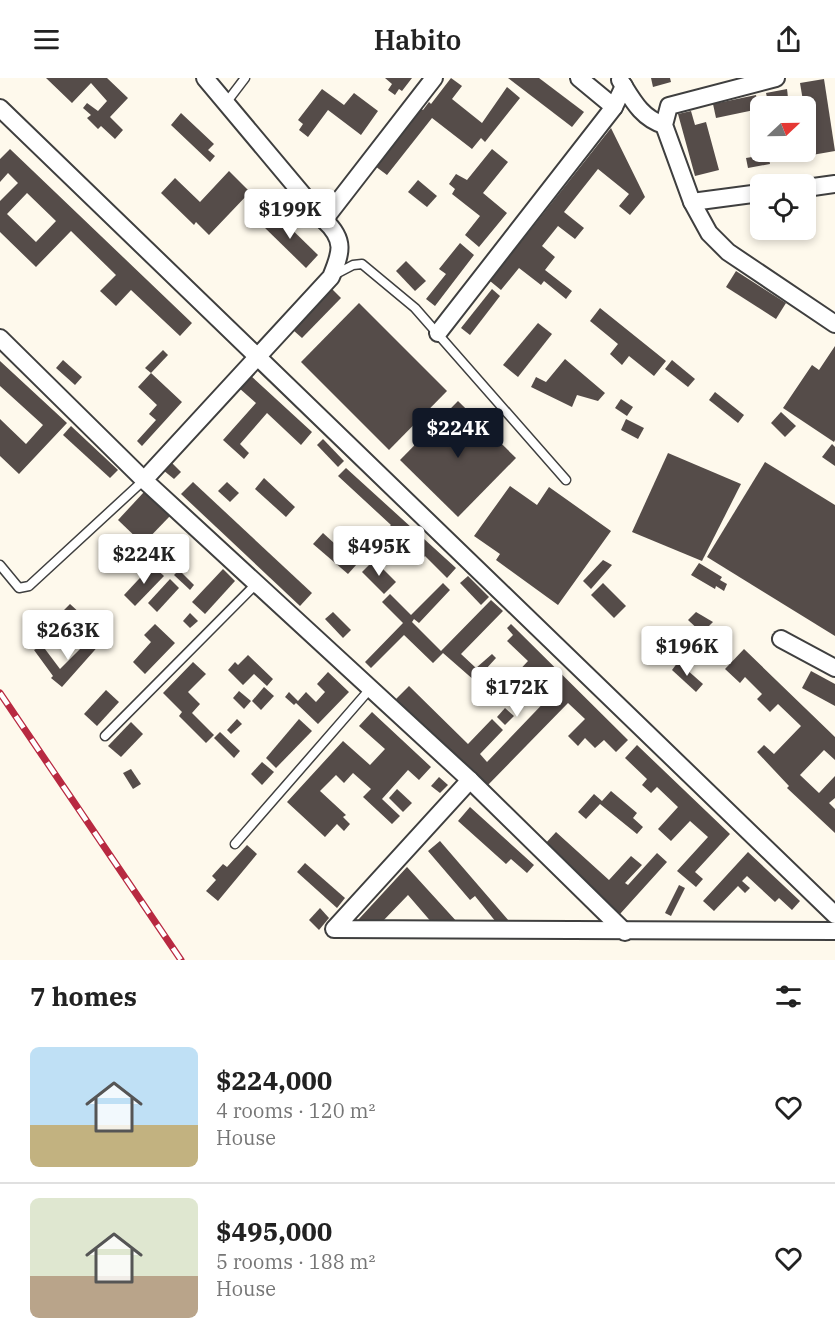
<!DOCTYPE html>
<html lang="en">
<head>
<meta charset="utf-8">
<style>
  :root { --surface:#fff; --page:#f6f6f6; --text:#222; --muted:#767676; --line:#e0e0e0; --accent:#111827 }
  body { margin:0; font-family:"IBM Plex Serif",serif; background:var(--page); color:var(--text); height:100vh; display:flex; flex-direction:column; font-size:22px; white-space:nowrap }
  * { box-sizing:border-box; margin:0 }
  p { font-size:20px; color:var(--muted) }
  .icon { flex:none; width:33px; height:33px; fill:none; stroke:currentColor; stroke-width:2; stroke-linecap:round; stroke-linejoin:round }
  .map { position:relative; height:882px; overflow:hidden }
  .sheet { display:flex; flex-direction:column; background:var(--surface); flex:1 }
  .sheet>* { flex:none }
  .needle { width:39px; rotate:68deg }
  .controls { position:absolute; left:750px; top:18px; display:grid; gap:12px }
  .controls a { display:grid; place-items:center; width:66px; height:66px; border-radius:9px; background:var(--surface); box-shadow:0 3px 9px #0003; font-size:30px }
  .price { position:absolute; translate:-50% -51px; padding:0 14px; border-radius:6px; background:#fff; color:#222; font-size:20px; line-height:39px; filter:drop-shadow(0 2px 3px #0008) }
  .price::after { content:''; position:absolute; left:50%; top:36px; width:18px; height:14px; margin-left:-9px; background:inherit; clip-path:polygon(0 0,100% 0,50% 100%) }
  .price.current { background:var(--accent); color:#fff }
  ul { padding:0; list-style:none }
  li { display:flex; align-items:center; gap:18px; height:150px; padding:0 30px }
  li+li { border-top:2px solid var(--line) }
  li span { display:grid; place-items:center; flex:none; width:168px; height:120px; border-radius:9px; color:#555 }
  li>.icon { margin-inline-start:auto }
  span .icon { width:72px; height:72px; fill:#fffc; stroke-width:1 }
  li b { font-size:26px }
  h2 { display:flex; justify-content:space-between; align-items:center; height:72px; padding:0 30px; font-size:26px }
  header { display:flex; justify-content:space-between; align-items:center; height:78px; padding:0 30px; background:var(--surface); font-size:27px; font-weight:600 }
  .map>svg:first-child { display:block }
</style>
</head>
<body>
<header><svg class="icon" aria-label="menu" viewBox="0 0 24 24"><path d="M4 6h16M4 12h16M4 18h16"/></svg>Habito<svg class="icon" aria-label="share" viewBox="0 0 24 24"><path d="M12 15V3M7 8l5-5 5 5M5 13v7h14v-7"/></svg></header>
<div class="map">
<svg width="835" height="882" viewBox="0 0 835 882">
  <rect width="100%" height="100%" fill="#fef9ec"/>
  <g fill="#554c49" fill-rule="evenodd">
    <path d="M46,0h61l21,20 -18,19 13,13 -8,9 -14,-13 -3,3 -11,-11 4,-3 -8,-7 4,-5 11,8 9,-10 -16,-18 -19,20z"/>
    <path d="M385,0h27l-10,13 -3,-2 -4,6 -7,-5 4,-6z"/>
    <path d="M451,0l11,8 -10,13 30,24 25,-36 13,11 -35,44 -4,-4 -9,11 -40,-31 -45,57 -12,-9 45,-58 3,2 6,-8 2,2z"/>
    <path d="M508,0h31l45,34 -12,15z"/>
    <path d="M651,0h19l1,4 -18,5z"/>
    <path d="M824,1l11,72 -23,4 -12,-72z"/>
    <path d="M322,11l22,16 10,-12 24,18 -17,24 -33,-25 -20,27 -9,-7 4,-6 -5,-4z"/>
    <path d="M787,11l2,17h-20l-3,-13z"/>
    <path d="M756,17l3,14 -43,9 -3,-14z"/>
    <path d="M691,33l4,14 11,-3 13,48 -24,6 -17,-62z"/>
    <path d="M181,35l33,31 -6,6 7,6 -5,6 -39,-37z"/>
    <path d="M611,50l34,69 -15,18 -11,-9 10,-12 -31,-25 -34,43 20,16 -9,11 -17,-13 -16,20 13,11 -10,13 27,21 -6,8 -22,-18 -3,4 -22,-17 -18,22 -11,-9z"/>
    <path d="M10,71l182,174 -12,13 -49,-46 -15,16 -16,-15 16,-16 -45,-44 -35,36 -36,-35v-31l18,-18 -10,-10 -8,9v-23zM27,115l29,28 -20,21 -29,-28z"/>
    <path d="M492,71l16,13 -25,31 24,20 -28,34 -14,-12 15,-19 -28,-22 3,-5 -6,-5 7,-10 11,6z"/>
    <path d="M768,74l2,12 -22,4 -2,-10 6,-1 -1,-4z"/>
    <path d="M777,74h26l2,6 -27,4z"/>
    <path d="M229,93l21,21 -41,43 -13,-13 -2,3 -33,-32 14,-15 25,24z"/>
    <path d="M418,102l19,16 -10,11 -19,-15z"/>
    <path d="M275,135l43,42 -12,13 -43,-42z"/>
    <path d="M460,165l14,12 -39,51 -9,-7 20,-25 -7,-5z"/>
    <path d="M406,183l20,20 -11,10 -19,-20z"/>
    <path d="M736,193l50,32 -10,16 -50,-32z"/>
    <path d="M332,211l9,9 -39,40 -9,-8z"/>
    <path d="M492,211l8,7 -30,39 -9,-7z"/>
    <path d="M359,225l88,88 -58,59 -88,-88z"/>
    <path d="M600,230l66,53 -12,15 -25,-20 -7,9 -12,-11 8,-10 -28,-23z"/>
    <path d="M538,245l14,11 -34,43 -15,-12z"/>
    <path d="M835,268v94l-1,2 -51,-34 29,-43 7,5z"/>
    <path d="M163,272l5,5 -17,18 -6,-5z"/>
    <path d="M565,281l40,34 -7,8 -21,-6 -5,12 -41,-20 5,-10 10,5z"/>
    <path d="M63,282l19,17 -7,8 -19,-17z"/>
    <path d="M672,282l23,19 -7,8 -23,-18z"/>
    <path d="M0,283l67,62 -48,51 -19,-18v-37l26,25 17,-19 -43,-39z"/>
    <path d="M151,295l31,29 -40,44 -5,-5 19,-21 -7,-6 8,-9 -19,-18z"/>
    <path d="M250,297l62,57 -11,13 -34,-32 -27,31 9,9 -5,6 -21,-19 33,-37 -17,-15z"/>
    <path d="M715,314l29,23 -6,8 -29,-23z"/>
    <path d="M621,321l12,8 -6,9 -12,-8z"/>
    <path d="M458,323l58,57 -58,59 -58,-57z"/>
    <path d="M781,334l15,14 -11,11 -14,-14z"/>
    <path d="M626,341l18,9 -6,11 -17,-9z"/>
    <path d="M71,348l47,44 -8,8 -47,-43z"/>
    <path d="M323,361l21,22 -6,6 -21,-22z"/>
    <path d="M832,366l3,3v19l-13,-9z"/>
    <path d="M668,375l73,31 -39,77 -70,-29z"/>
    <path d="M171,384l10,10 -7,7 -11,-9z"/>
    <path d="M765,384l70,43v131l-128,-79z"/>
    <path d="M346,390l110,100 -9,10 -22,-22 -4,5 -34,-32 4,-4 -53,-49z"/>
    <path d="M264,400l31,29 -9,10 -31,-28z"/>
    <path d="M193,404l119,111 -12,13 -119,-112z"/>
    <path d="M227,404l12,11 -9,9 -12,-11z"/>
    <path d="M510,408l27,19 12,-18 62,44 -53,74 -62,-45 4,-6 -26,-18z"/>
    <path d="M144,414l26,24 -27,28 -25,-24z"/>
    <path d="M323,455l34,31 -9,10 -35,-30z"/>
    <path d="M374,482l22,22 -12,12 -22,-22z"/>
    <path d="M603,482l9,5 -21,24 -8,-8z"/>
    <path d="M699,485l23,14 -2,3 7,4 -3,7 -8,-5 -1,3 -24,-14z"/>
    <path d="M152,487l12,11 -29,30 -11,-11z"/>
    <path d="M223,491l12,12 -30,33 -13,-12z"/>
    <path d="M179,492l15,15 -4,5 -16,-15z"/>
    <path d="M468,498l21,21 -8,8 -21,-22z"/>
    <path d="M170,501l9,9 -22,24 -9,-9z"/>
    <path d="M443,505l7,7 -31,33 -5,-4 -2,3 29,29 50,-51 12,11 -42,43 15,14 16,-14 4,4 -21,23 -32,-28 -10,10 -29,-28 -33,33 -6,-6 38,-39 -21,-21 8,-8 21,21z"/>
    <path d="M603,505l23,23 -12,12 -23,-23z"/>
    <path d="M70,526l24,22 -18,20 -8,-8 8,-9 -11,-10 4,-4 -5,-5z"/>
    <path d="M333,534l18,18 -8,8 -18,-19z"/>
    <path d="M696,534l17,10 -11,11 -14,-13z"/>
    <path d="M190,535l8,8 -8,7 -7,-7z"/>
    <path d="M155,546l20,19 -30,31 -12,-12 18,-20 -7,-7z"/>
    <path d="M511,546l117,116 -12,12 -12,-12 -9,8 -10,-10 -7,8 -10,-10 17,-17 -17,-16 -82,84 -90,-88 13,-13 59,58 24,-25 11,11 -23,24 7,8 68,-71 -19,-18 -23,25 -7,-7 9,-9 -3,-4 16,-17 -21,-20 6,-6 -6,-7z"/>
    <path d="M93,558l8,7 -39,44 -11,-9 2,-2 -19,-26 8,-5 18,24z"/>
    <path d="M744,571l91,88v23l-11,-10 -24,25 19,18 16,-17v22l-6,5 6,6v24l-48,-45 2,-2 -32,-34 7,-7 10,9 27,-28 -23,-22 -8,8 -13,-13 5,-5 -17,-17 -5,6 -15,-14z"/>
    <path d="M248,577l25,24 -6,7 -13,-12 -11,11 -15,-15 7,-8 3,3z"/>
    <path d="M193,584l13,12 -18,18 12,12 -8,9 22,22 -8,8 -27,-27 3,-4 -19,-19z"/>
    <path d="M678,584l25,22 -7,8 -24,-22z"/>
    <path d="M811,593l24,13v22l-33,-18z"/>
    <path d="M328,594l21,20 -31,32 -22,-21 -2,2 -9,-8 4,-5 9,9 8,-9 10,10 9,-10 -8,-8z"/>
    <path d="M264,609l10,9 -13,14 -9,-9z"/>
    <path d="M106,612l13,12 -22,24 -13,-12z"/>
    <path d="M239,613l12,10 -7,8 -11,-11z"/>
    <path d="M505,630l9,8 -9,9 -8,-8z"/>
    <path d="M372,634l59,55 -12,13 -11,-10 -26,29 18,17 -8,8 -29,-27 8,-8 -18,-16 -9,10 -8,-8 -16,16 26,24 -3,2 7,7 -6,7 -7,-7 -12,13 -38,-35 56,-61 27,24 15,-16 -26,-23z"/>
    <path d="M237,641l5,5 -11,10 -4,-4z"/>
    <path d="M299,641l13,12 -36,37 -10,-10z"/>
    <path d="M131,644l12,12 -22,23 -13,-11z"/>
    <path d="M220,654l20,19 -6,7 -20,-20z"/>
    <path d="M637,667l93,89 -35,38 8,7 -7,8 -19,-16 31,-34 -18,-16 -19,20 -13,-12 20,-22 -21,-20 -6,6 -9,-8 5,-6 -22,-21z"/>
    <path d="M262,684l12,10 -12,13 -11,-11z"/>
    <path d="M131,691l10,15 -8,5 -10,-16z"/>
    <path d="M439,699l9,8 -8,8 -9,-7z"/>
    <path d="M397,711l15,14 -9,9 -14,-14z"/>
    <path d="M611,713l26,22 -4,5 10,9 -6,7 -37,-30 -14,15 -8,-7 16,-18 8,7z"/>
    <path d="M470,729l64,58 -7,8 -16,-14 -5,5 -48,-43z"/>
    <path d="M556,754l53,48 22,-24 11,9 -17,18 3,2 29,-32 10,9 -47,52 -76,-69z"/>
    <path d="M440,763l69,80 -13,1 -21,-26 -5,4 -42,-49z"/>
    <path d="M247,767l10,9 -39,47 -12,-10 10,-11 -4,-4 11,-12 4,3z"/>
    <path d="M748,774l52,49 -8,9 -13,-12 -4,4 -28,-26 -5,5 8,7 -5,5 -7,-7 -24,25 -11,-10z"/>
    <path d="M305,785l40,35 -8,10 -40,-36z"/>
    <path d="M407,789l51,56 -25,1 -25,-29 -27,28 -23,-3z"/>
    <path d="M679,807l6,3 -14,28 -6,-3z"/>
    <path d="M320,830l9,10 -10,12 -10,-10z"/>
  </g>
  <g fill="none" stroke-linecap="round" stroke-linejoin="round">
    <defs>
      <g id="lane">
        <path d="M226,25l19,-25"/>
        <path d="M334,197l19,-10 9,-1 53,44 151,172"/>
        <path d="M0,487l19,23 10,-2 115,-106"/>
        <path d="M105,658l151,-152"/>
        <path d="M235,766l135,-155"/>
      </g>
      <g id="street">
        <path d="M205,0l119,142"/>
        <path d="M434,0l-110,142c22,20 17,33 7,57l-187,203 326,300 155,152"/>
        <path d="M579,0l35,29"/>
        <path d="M776,0l-107,28 -5,19 28,77 17,31 19,19 107,72"/>
        <path d="M620,2c12,19 21,38 44,45"/>
        <path d="M0,30l835,807"/>
        <path d="M806,110l29,-4"/>
        <path d="M692,124l68,-9"/>
        <path d="M438,255l176,-226 10,-21"/>
        <path d="M0,260l144,142"/>
        <path d="M781,561l54,29"/>
        <path d="M470,702l-136,149 501,2"/>
      </g>
    </defs>
    <use href="#lane" stroke="#3f3f3f" stroke-width="11"/>
    <use href="#street" stroke="#3f3f3f" stroke-width="20"/>
    <use href="#lane" stroke="#fff" stroke-width="8"/>
    <use href="#street" stroke="#fff" stroke-width="16"/>
    <defs>
      <path id="rail" d="M0,615l181,267"/>
    </defs>
    <use href="#rail" stroke="#b82941" stroke-width="7"/>
    <use href="#rail" stroke="#fff" stroke-width="4.5" stroke-dasharray="14" stroke-linecap="butt"/>
  </g>
</svg>
<div class="controls">
<a><svg class="needle" viewBox="-14 -14 28 28"><path d="M0-13l5 13h-10z" fill="#e53935"/><path d="M0 13l5-13h-10z" fill="#767676"/></svg></a>
<a><svg class="icon" aria-label="locate" viewBox="0 0 24 24"><circle cx="12" cy="12" r="6"/><path d="M12 2v4M12 18v4M2 12h4M18 12h4"/></svg></a>
</div>
<b class="price" style="left:290px;top:162px">$199K</b>
<b class="price current" style="left:458px;top:381px">$224K</b>
<b class="price" style="left:379px;top:499px">$495K</b>
<b class="price" style="left:144px;top:507px">$224K</b>
<b class="price" style="left:68px;top:583px">$263K</b>
<b class="price" style="left:687px;top:599px">$196K</b>
<b class="price" style="left:517px;top:640px">$172K</b>
</div>
<section class="sheet">
<h2>7 homes<svg class="icon" aria-label="filters" viewBox="0 0 24 24"><path d="M4 7h16M4 17h16"/><circle cx="9" cy="7" r="2"/><circle cx="15" cy="17" r="2"/></svg></h2>
<ul>
<li><span style="background:linear-gradient(#bfe0f5 65%,#c2b280 0)"><svg class="icon" aria-label="home" viewBox="0 0 24 24"><path d="M3 11l9-7 9 7M6 9v11h12V9"/></svg></span><div><b>$224,000</b><p>4 rooms · 120 m²</p><p>House</p></div><svg class="icon" aria-label="heart" viewBox="0 0 24 24"><path d="M12 20l-8-8c-3-5 5-10 8-4 3-6 11-1 8 4z"/></svg></li>
<li><span style="background:linear-gradient(#dfe7d0 65%,#b9a48a 0)"><svg class="icon" aria-label="home" viewBox="0 0 24 24"><path d="M3 11l9-7 9 7M6 9v11h12V9"/></svg></span><div><b>$495,000</b><p>5 rooms · 188 m²</p><p>House</p></div><svg class="icon" aria-label="heart" viewBox="0 0 24 24"><path d="M12 20l-8-8c-3-5 5-10 8-4 3-6 11-1 8 4z"/></svg></li>
</ul>
</section>
</body>
</html>
